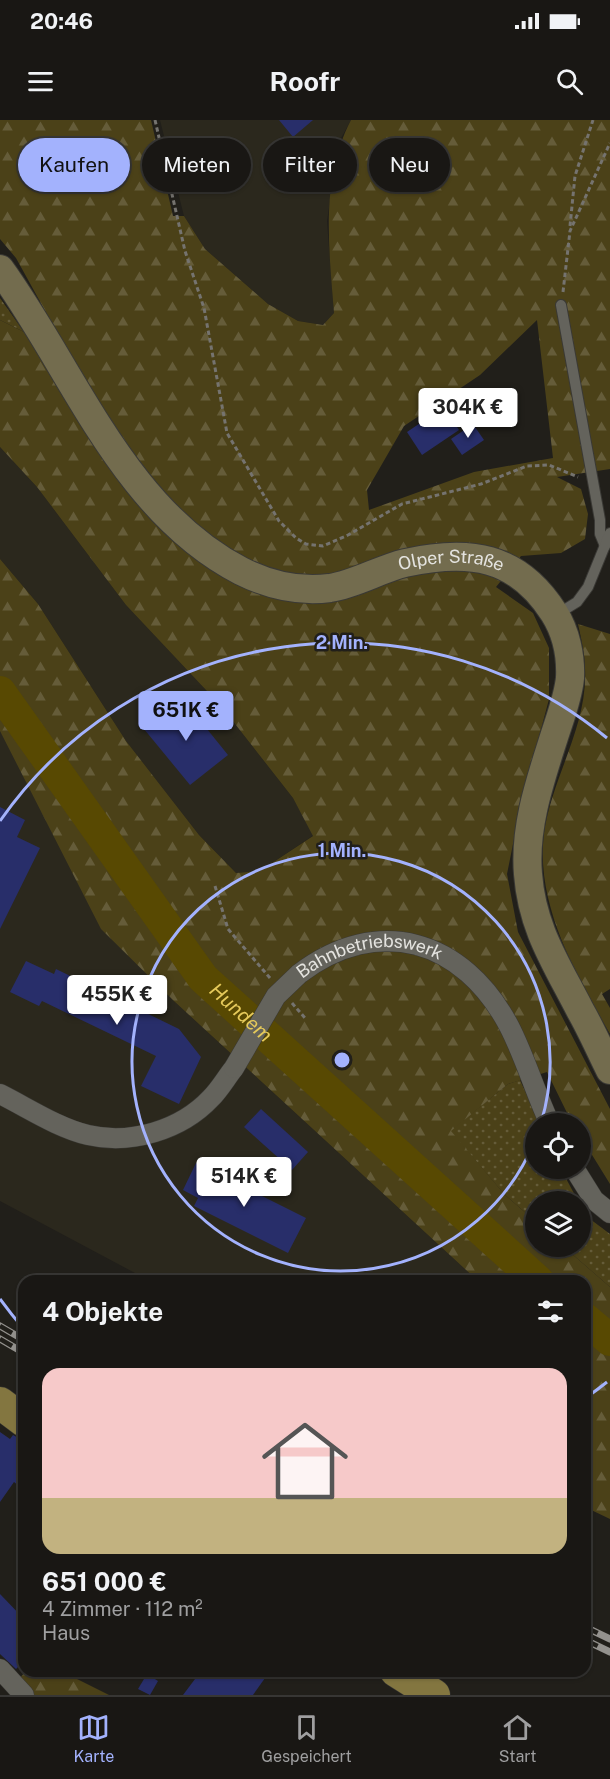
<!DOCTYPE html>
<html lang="de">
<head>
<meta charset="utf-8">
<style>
  :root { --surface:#191714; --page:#262422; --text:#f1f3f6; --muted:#9f9fa0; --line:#373634; --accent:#a3b2fd }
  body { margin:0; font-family:"Public Sans",sans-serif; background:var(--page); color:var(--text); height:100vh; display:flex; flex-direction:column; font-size:22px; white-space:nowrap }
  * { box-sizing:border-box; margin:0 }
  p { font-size:20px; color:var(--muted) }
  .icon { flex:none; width:33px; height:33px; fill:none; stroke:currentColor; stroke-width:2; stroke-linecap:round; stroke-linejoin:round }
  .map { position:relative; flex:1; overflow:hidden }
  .side { position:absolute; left:18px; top:1155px; width:573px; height:402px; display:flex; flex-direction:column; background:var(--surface); border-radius:18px; box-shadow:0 2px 4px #0004,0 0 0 2px var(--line) }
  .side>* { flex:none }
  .top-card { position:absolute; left:18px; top:18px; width:574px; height:54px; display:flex; gap:12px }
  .fabs { position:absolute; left:525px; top:993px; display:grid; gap:12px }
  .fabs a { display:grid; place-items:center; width:66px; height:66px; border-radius:50%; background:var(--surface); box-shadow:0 2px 4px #0004,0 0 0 2px var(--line); font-size:30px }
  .price { position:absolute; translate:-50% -51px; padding:0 14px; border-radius:6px; background:#fff; color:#222; font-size:20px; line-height:39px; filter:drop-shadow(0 2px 3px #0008) }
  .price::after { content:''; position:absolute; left:50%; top:36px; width:18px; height:14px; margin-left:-9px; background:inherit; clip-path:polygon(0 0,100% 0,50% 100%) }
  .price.selected { background:var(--accent); color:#111 }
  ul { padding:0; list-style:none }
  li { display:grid; align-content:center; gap:12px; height:318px; padding:0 24px }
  li span { display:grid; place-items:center; height:186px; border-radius:18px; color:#555 }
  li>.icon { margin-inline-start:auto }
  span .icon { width:108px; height:108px; fill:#fffc; stroke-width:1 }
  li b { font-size:26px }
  h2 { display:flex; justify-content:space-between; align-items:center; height:72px; padding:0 24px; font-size:26px }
  .chip { padding:0 21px; border-radius:27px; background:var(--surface); box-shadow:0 2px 4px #0004,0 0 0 2px var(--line); font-size:21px; line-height:54px }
  .chip.selected { background:var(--accent); color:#111 }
  .status { display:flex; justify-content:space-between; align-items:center; height:42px; padding:0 30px; background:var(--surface); direction:ltr }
  .status svg { height:16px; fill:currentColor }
  header { display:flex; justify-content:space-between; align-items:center; height:78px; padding:0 24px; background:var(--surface); font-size:27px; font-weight:700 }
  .tab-bar { display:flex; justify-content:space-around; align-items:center; height:84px; border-top:2px solid var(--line); background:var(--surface); font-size:16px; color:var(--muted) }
  .tab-bar a { display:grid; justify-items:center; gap:3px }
  .tab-bar .selected { color:var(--accent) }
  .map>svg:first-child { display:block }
</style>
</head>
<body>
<div class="status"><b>20:46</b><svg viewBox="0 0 49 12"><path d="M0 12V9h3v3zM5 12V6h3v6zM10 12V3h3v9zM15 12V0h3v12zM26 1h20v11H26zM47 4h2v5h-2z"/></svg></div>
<header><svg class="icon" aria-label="menu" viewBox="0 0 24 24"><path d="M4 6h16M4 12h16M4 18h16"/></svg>Roofr<svg class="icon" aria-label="search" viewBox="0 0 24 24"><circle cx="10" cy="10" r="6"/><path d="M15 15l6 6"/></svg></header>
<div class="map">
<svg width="610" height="1575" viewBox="0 0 610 1575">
  <defs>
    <pattern id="grass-dots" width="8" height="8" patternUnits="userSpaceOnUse" patternTransform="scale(1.5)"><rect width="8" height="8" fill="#4b4118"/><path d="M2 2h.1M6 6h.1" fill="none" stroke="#655c39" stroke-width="1.8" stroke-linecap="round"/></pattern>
    <pattern id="forest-firs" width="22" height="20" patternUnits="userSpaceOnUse" patternTransform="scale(1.5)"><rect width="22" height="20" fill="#4b4118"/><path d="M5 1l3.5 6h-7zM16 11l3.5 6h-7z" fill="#655c39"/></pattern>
  </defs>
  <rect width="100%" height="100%" fill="#211f1a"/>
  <g fill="#2b281d">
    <path d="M160,0h191l-12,22 -12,79 7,92 -11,12 -25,-4 -30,-17 -63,-55 -21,-33z"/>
    <path d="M0,327l37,40 89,118 95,101 72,92 21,37 -54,36 -24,2 -37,-38 -73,-94 -88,-137 -38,-45z"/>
    <path d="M0,611l175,271 303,279h-328l-150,-80z"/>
  </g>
  <g fill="url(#grass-dots)">
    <path d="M0,178l24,34 -24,-12z"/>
    <path d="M520,960l20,43 -4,1v44l25,1 17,32 -42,1 -1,19 -30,-26 -55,-64 58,-47z"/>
    <path d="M581,1086l5,10 24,18v53l-46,-40 16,-1z"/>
  </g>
  <g fill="url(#forest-firs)" fill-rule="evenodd">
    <path d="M0,0h151l22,96h11l21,33 63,55 30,17 25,4 11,-12c-5,-64 -14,-134 17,-193h259v349l-53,8 24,12 7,25 -3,25 -24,14 -40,3 -25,31 37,26 16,35v51l-29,110 -13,65 11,58 92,177v75l-29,-47 -1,-13 -8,-1 -25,-51 -39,12 -57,47 54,64 30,26 1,25 28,1 46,40v232l-25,-12v-226h-107l-303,-279 -74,-73 -101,-198v-172l38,45 88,137 73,94 37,38 24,-2 53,-35 -20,-38 -72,-92 -95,-101 -89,-118 -37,-40v-127l24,12 24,-16 -32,-58 -16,-19zM537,200l16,138 -79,14 -105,38 -2,-20 37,-64 76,-51z"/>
    <path d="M578,504l32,10v355l-8,5 8,14v26c-34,-59 -75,-130 -66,-201 8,-56 44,-107 41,-164 0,-15 -4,-31 -7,-45z"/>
    <path d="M26,1551h35l48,24h-76l-14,-16z"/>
  </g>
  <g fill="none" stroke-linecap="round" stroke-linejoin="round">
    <g stroke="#584902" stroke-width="32">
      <path id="s1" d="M0,572l203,286 335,303"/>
      <path d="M585,1199l25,21"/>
    </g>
  </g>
  <g fill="#282e6a">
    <path d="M279,0h34l-20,17z"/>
    <path d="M444,287l15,23 -37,25 -15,-23z"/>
    <path d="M473,304l11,16 -22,15 -11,-16z"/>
    <path d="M182,578l46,57 -38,30 -46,-56z"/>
    <path d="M0,687l25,13 -8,17 23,11 -40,81z"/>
    <path d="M26,841l28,13 2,-5 123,60 22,28 -22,47 -38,-18 15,-30 -114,-55 -3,5 -29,-14z"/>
    <path d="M261,989l47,43 -16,18 -48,-43z"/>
    <path d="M196,1043l110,55 -18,35 -94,-47 4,-8 -15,-8z"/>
    <path d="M0,1312l10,7 3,-4 11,6v49l-10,-8 -14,20z"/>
    <path d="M0,1474l24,25v42l-8,8 -16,-15z"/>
    <path d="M201,1551h69l-17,24h-70z"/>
    <path d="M147,1554l11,7 -8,14 -12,-6z"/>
  </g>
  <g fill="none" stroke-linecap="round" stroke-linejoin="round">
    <defs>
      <g id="lane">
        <path d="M561,185l39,215v14l5,12"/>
        <path d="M556,495l21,-13 11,-15 22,-54"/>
      </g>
      <g id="street">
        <path id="s2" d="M299,854c79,-60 164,-35 210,52 16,31 26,66 41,98"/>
        <path d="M0,974c28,14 58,34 88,41 43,10 93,-5 123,-37 9,-9 15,-20 23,-30"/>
        <path d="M574,1048l20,32 16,13"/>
        <path d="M0,1549l24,26"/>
      </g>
      <g id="secondary">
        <path id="s3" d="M0,149c74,102 123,241 241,302 28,14 58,21 89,17 26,-4 50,-19 75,-25 64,-14 112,-8 149,50 12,19 17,43 16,65 -2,20 -10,40 -16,59 -14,44 -30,90 -26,137 4,54 28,89 52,136 11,19 20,40 30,60"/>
      </g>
      <g id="primary">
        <path d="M0,1283l24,18"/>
        <path d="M396,1551l38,24"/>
      </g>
    </defs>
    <use href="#lane" stroke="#3a3935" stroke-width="12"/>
    <use href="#street" stroke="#3a3935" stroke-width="21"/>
    <use href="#secondary" stroke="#3a3935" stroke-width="30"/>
    <use href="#primary" stroke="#3a3935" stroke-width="33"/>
    <g stroke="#75736f" stroke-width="3" stroke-dasharray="4.5 3" stroke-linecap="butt">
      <path d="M155,0l30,131 19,57 23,125 52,88 17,17 10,6 17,2 25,-11 54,-31 79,-20 46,-18 22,-1 29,12"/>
      <path d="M570,106l5,-50 18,-56"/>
      <path d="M563,172l7,-61 40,-88"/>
      <path d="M215,766l13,43 42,49"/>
      <path d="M292,883l13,15"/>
    </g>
    <use href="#lane" stroke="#64635c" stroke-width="10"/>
    <use href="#street" stroke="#64635c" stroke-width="20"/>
    <use href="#secondary" stroke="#736c4e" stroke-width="28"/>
    <use href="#primary" stroke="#837640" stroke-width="32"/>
    <defs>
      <g id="rail">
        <path d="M0,1206l24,14"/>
        <path d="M0,1219l24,14"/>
        <path d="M585,1507l25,12"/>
        <path d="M585,1520l25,12"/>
      </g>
    </defs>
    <use href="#rail" stroke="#93918d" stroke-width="7"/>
    <use href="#rail" stroke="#211f1a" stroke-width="4.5" stroke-dasharray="14" stroke-linecap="butt"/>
    <defs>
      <path id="street-bridge" d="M234,948l42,-72 23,-22"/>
    </defs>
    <use href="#street-bridge" stroke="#3a3935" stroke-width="21" stroke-linecap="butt"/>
    <use href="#street-bridge" stroke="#64635c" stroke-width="20"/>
  </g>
  <g fill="none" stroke="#a3b2fd" stroke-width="3">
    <path d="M535 1020A209 209 0 1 1 541 1003"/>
    <path d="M607 1262A417 417 0 0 1 587 1277M23 1208A417 417 0 0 1 0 1179M0 701A417 417 0 0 1 607 618"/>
  </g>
  <g text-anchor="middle" stroke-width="5" stroke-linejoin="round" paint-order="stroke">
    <g font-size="18" fill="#e4e3df" stroke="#211f1a">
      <text dy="6" stroke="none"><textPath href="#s3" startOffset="609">Olper Straße</textPath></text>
      <text dy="6" stroke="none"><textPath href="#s2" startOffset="76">Bahnbetriebswerk</textPath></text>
    </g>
    <g font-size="20" font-style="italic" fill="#e5c95a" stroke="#211f1a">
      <text dy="7" stroke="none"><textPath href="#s1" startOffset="402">Hundem</textPath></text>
    </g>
  </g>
  <circle cx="342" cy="940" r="9" fill="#a3b2fd" stroke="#211f1a" stroke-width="3"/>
  <g font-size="18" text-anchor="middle" font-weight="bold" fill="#a3b2fd" stroke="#211f1a" stroke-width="5" stroke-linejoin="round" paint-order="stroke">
    <text x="342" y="529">2 Min.</text>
    <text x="342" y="737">1 Min.</text>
  </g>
</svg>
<div class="fabs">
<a><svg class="icon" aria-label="locate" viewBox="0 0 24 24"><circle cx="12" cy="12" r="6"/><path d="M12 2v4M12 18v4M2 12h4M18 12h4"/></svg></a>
<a><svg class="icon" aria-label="layers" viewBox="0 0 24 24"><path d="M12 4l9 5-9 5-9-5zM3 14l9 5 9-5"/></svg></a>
</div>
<b class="price" style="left:468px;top:319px">304K €</b>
<b class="price selected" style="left:186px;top:622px">651K €</b>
<b class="price" style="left:117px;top:906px">455K €</b>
<b class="price" style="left:244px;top:1088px">514K €</b>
<div class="top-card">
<a class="chip selected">Kaufen</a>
<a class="chip">Mieten</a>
<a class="chip">Filter</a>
<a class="chip">Neu</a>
</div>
<section class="side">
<h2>4 Objekte<svg class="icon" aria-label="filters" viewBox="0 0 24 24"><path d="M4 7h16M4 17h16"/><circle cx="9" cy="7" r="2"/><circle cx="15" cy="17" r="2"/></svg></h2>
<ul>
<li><span style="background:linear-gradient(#f6c9c9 70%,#c2b280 0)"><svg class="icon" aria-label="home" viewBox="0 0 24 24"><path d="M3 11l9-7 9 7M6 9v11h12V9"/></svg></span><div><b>651 000 €</b><p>4 Zimmer · 112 m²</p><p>Haus</p></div></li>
</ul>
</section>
</div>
<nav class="tab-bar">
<a class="selected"><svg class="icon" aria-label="map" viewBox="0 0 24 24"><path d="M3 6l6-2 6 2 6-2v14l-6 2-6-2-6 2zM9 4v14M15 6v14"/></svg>Karte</a>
<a><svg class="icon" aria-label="saved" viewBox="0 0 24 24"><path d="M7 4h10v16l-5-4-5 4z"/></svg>Gespeichert</a>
<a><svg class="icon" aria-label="home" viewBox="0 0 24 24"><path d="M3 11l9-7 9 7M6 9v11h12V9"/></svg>Start</a>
</nav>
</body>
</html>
